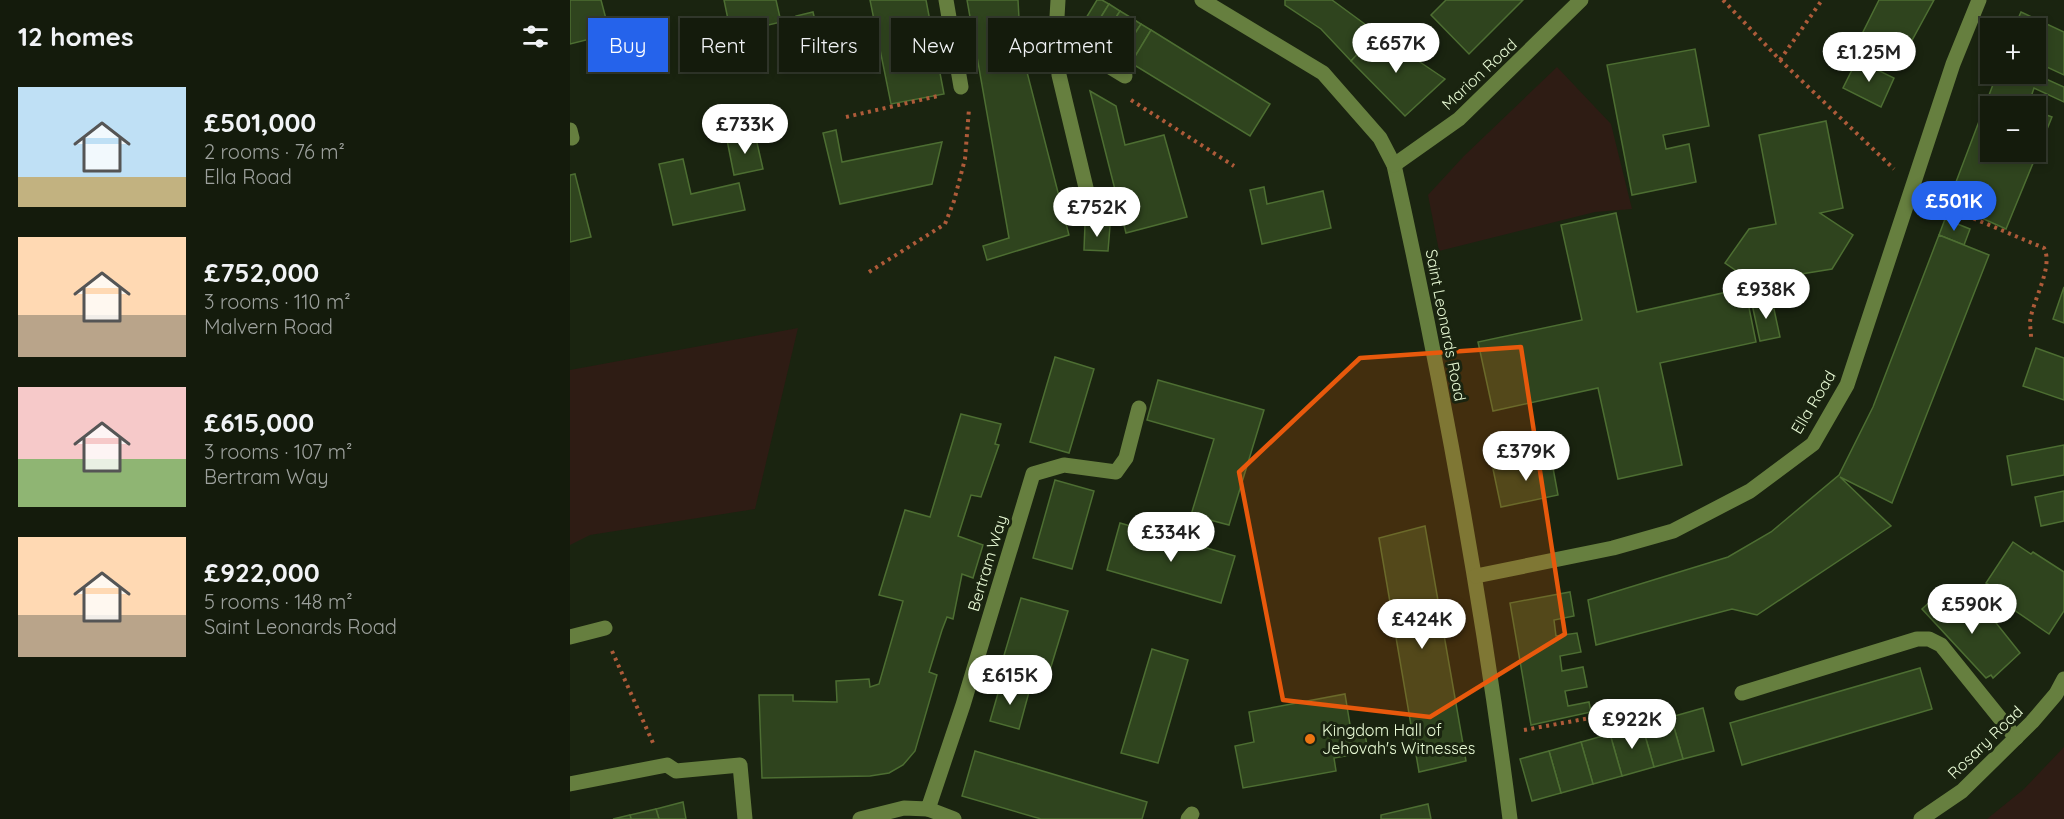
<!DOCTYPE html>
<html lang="en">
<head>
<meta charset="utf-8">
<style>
  :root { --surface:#141b0c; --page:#1d2415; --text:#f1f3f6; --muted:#9da19d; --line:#33392d; --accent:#2563eb }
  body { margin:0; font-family:Quicksand,sans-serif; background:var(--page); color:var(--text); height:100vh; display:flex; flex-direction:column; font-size:22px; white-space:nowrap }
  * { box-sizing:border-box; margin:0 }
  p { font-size:20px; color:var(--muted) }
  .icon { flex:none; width:33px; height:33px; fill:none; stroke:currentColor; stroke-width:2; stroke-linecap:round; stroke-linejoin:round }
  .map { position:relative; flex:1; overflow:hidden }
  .panel { display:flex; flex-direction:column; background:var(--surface); width:570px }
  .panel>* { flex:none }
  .guide { position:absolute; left:18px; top:18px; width:570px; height:54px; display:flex; gap:12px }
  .fabs { position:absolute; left:1410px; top:18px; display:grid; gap:12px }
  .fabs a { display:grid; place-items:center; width:66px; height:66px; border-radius:0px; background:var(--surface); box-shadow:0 3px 9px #0003,0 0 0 2px var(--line); font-size:30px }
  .price { position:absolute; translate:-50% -51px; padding:0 14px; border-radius:21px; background:#fff; color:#222; font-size:20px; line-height:39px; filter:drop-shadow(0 2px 3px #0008) }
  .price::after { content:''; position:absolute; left:50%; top:36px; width:18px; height:14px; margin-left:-9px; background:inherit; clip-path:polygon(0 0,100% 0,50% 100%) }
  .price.current { background:var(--accent); color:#fff }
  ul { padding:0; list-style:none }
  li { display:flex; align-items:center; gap:18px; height:150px; padding:0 18px }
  li span { display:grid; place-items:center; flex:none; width:168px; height:120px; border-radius:0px; color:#555 }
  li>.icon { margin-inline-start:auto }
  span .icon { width:72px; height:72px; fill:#fffc; stroke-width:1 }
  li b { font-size:26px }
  h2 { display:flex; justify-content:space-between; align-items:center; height:72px; padding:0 18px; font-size:26px }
  .tag { padding:0 21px; border-radius:0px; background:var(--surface); box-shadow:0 3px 9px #0003,0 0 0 2px var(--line); font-size:21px; line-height:54px }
  .tag.current { background:var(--accent); color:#fff }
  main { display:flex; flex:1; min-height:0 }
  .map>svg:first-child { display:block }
</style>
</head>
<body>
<main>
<section class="panel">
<h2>12 homes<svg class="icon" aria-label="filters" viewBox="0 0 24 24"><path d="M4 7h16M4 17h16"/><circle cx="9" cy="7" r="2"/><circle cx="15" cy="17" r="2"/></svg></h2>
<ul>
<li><span style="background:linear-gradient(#bfe0f5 75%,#c2b280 0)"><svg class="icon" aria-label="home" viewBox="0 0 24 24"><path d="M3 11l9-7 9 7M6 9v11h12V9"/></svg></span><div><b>£501,000</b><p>2 rooms · 76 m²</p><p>Ella Road</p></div></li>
<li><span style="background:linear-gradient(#ffd9b3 65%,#b9a48a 0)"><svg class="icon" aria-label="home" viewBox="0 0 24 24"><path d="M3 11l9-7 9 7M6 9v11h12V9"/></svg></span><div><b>£752,000</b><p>3 rooms · 110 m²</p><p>Malvern Road</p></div></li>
<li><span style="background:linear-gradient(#f6c9c9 60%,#8fb573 0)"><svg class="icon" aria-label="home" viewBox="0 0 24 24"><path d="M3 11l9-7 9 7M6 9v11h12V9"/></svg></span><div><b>£615,000</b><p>3 rooms · 107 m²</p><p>Bertram Way</p></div></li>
<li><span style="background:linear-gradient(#ffd9b3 65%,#b9a48a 0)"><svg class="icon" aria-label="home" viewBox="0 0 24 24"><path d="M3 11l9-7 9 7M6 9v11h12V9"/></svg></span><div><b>£922,000</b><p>5 rooms · 148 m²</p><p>Saint Leonards Road</p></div></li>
</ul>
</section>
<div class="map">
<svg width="1494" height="819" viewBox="0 0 1494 819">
  <rect width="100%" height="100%" fill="#1a2410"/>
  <g fill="#2e1c14">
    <path d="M987,67l54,57 21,85 -37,3 -156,39 -11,-56 36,-39z"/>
    <path d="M228,328l-43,181 -165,26 -20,10v-175z"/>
    <path d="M1494,747v72h-77l37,-30z"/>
  </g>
  <g fill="#2f441e" stroke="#4d6e32" stroke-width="1.5">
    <path d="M0,0h31l9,34 -40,10z"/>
    <path d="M154,0h52l5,22 -50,12z"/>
    <path d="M300,0h56l18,94 -53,10z"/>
    <path d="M397,0h51l4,73 5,-1 42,163 -82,25 -4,-14 26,-8z"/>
    <path d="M527,0h5l7,4 -16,26 -10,-7z"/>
    <path d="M715,0h47l45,33 -26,28 -30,-32 -36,-24z"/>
    <path d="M876,0h77l-54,54 -38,-39z"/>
    <path d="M1309,0h55l-30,55 -42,-21z"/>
    <path d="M539,4l11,7 -16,25 -11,-6z"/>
    <path d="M550,11l10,6 -16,26 -10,-7z"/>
    <path d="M243,12l13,56 -17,3 -13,-55z"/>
    <path d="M1451,12l43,20v43l-28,-13v-34h-22z"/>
    <path d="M560,17l11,7 -16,25 -11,-6z"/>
    <path d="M571,24l10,6 -15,25 -11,-6z"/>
    <path d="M581,30l119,74 -20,32 -119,-73z"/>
    <path d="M807,33l68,46 -40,37 -54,-55z"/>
    <path d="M1125,49l14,77 -46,9 3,14 23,-5 7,38 -64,13 -25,-130z"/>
    <path d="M1287,60l37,18 -13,29 -38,-19z"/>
    <path d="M1427,74h38l29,13v15l-30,-14 -6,18h-38v46h46v-41l16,6 -46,112 -58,-26z"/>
    <path d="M520,91l26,15 9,39 39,-10 23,82 -61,16z"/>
    <path d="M1256,121l17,87 -23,5 33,22 -21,34 -56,9 -19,7 -32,-22 24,-34 27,-5 -17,-89z"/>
    <path d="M266,130l6,32 100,-20 -10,42 -92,20 -17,-71z"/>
    <path d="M185,134l8,35 -29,6 -7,-35z"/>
    <path d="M113,159l8,35 48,-11 6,27 -72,15 -14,-61z"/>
    <path d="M5,174l16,63 -21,5v-67z"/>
    <path d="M694,187l3,17 56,-13 8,37 -69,16 -12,-54z"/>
    <path d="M1046,213l21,99 108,-24 11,54 -96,21 22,102 -64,14 -20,-91 -105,23 -15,-69 104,-22 -21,-95z"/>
    <path d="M1375,219l25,10 -6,16 -25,-10z"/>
    <path d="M515,224l25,2 -2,25 -24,-1z"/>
    <path d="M1369,235l50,20 -97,248 -52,-26 51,49 -134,89 -25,-6 -136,36 -8,-45 140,-43 43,-25 68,-57 34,-68z"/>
    <path d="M1494,287v36l-11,-4z"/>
    <path d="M1202,300l8,37 -20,4 -8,-37z"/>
    <path d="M1466,348l28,10v42l-41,-14z"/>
    <path d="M485,357l39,12 -25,84 -39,-11z"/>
    <path d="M588,380l106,30 -35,115 -38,-10 23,-76 -67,-19z"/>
    <path d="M391,414l40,10 -6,20 4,1 -18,52 -10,-2 -13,41 25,9 -10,33 -11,-4 -9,45 -6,-2 -5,13 -13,42 8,3 -22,76 -12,14 -14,8 -19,3 -108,2 -3,-83h34v6l44,1 -1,-21 33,-2 1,8 9,-3 24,-83 -24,-6 26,-85 25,7z"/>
    <path d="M956,434l3,15 -37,8 -4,-15z"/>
    <path d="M1494,445v30l-52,10 -5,-29z"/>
    <path d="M981,457l7,38 -57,12 -8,-38z"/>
    <path d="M485,480l39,11 -22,78 -39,-11z"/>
    <path d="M1494,491v30l-23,5 -6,-29z"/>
    <path d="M550,523l115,33 -14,47 -114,-33z"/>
    <path d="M855,526l41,235 -47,11 -40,-234z"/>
    <path d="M1443,542l18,12 2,-2 31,20v39l-15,23 -48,-33 4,-6 -19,-12z"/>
    <path d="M1375,588l34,36 10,-10 31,39 -27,25 -2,-3 -5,3 -64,-69z"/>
    <path d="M1000,592l4,24 -20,4 2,16 21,-3 4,19 -21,4 2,15 21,-4 4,20 -22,4 3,15 21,-4 2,10 -60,13 -21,-122z"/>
    <path d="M451,598l47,13 -22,72 -46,-14z"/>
    <path d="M582,649l36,11 -30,103 -37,-10z"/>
    <path d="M1350,668l12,41 -190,56 -12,-42z"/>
    <path d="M431,683l28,9 -10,37 -29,-8z"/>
    <path d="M775,694l7,43 13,-3 3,18 -34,6 2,13 -93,17 -8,-42 19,-4 -5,-30z"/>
    <path d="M1133,708l11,43 -31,8 -12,-42z"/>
    <path d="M1101,717l12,42 -29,8 -12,-42z"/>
    <path d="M1072,725l12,42 -32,9 -12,-42z"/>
    <path d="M1040,734l12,42 -29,8 -12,-42z"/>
    <path d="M1011,742l12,42 -32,9 -12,-42z"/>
    <path d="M405,751l172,51 -5,17h-101l-79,-23z"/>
    <path d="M979,751l12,42 -29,8 -12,-42z"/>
    <path d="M113,802l3,17h-27l-3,-10z"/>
    <path d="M858,804l3,15h-50v-4z"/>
    <path d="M86,809l3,10h-28l-1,-4z"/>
    <path d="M60,815l1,4h-18z"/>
  </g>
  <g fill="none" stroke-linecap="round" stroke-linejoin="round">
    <g stroke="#ae5b39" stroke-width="4" stroke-dasharray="3 4.5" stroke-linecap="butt">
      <path d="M1153,0l57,60 114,109"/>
      <path d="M1210,60l42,-60"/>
      <path d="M561,100l103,66"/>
      <path d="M276,117l92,-21"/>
      <path d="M1362,201l112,47c10,19 -12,53 -14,74 0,5 1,10 1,15"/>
      <path d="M299,272l76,-48 9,-23 11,-42 4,-50"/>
      <path d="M42,651l41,92"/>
      <path d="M954,730l88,-16"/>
    </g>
    <g stroke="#667f3f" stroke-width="15">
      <path d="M376,0l15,87"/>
      <path d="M488,0l-2,34 3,41 34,142"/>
      <path d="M632,0l121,73 57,65 14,27c48,216 88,434 116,654"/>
      <path d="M486,34l69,42"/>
      <path d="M0,130l2,8"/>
      <path d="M824,165l65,-46 122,-119"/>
      <path d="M906,576l137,-28 60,-17 77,-40 63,-47 34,-59 106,-321 26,-64"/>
      <path d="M0,637l35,-9"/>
      <path d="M1172,693l175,-54h12l12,6 75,93"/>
      <path d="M0,784l97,-19 9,6 64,-6 5,54"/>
      <path d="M358,809l26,10"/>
      <path d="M290,819l44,-11 24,1 35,-104 70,-231 31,-9 52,7 10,-14 13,-50"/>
      <path d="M618,819l4,-5"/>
      <path d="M1351,819l41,-28 70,-69 24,-28 8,-15"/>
    </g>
  </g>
  <path fill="#e8590c" fill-opacity="0.2" stroke="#e8590c" stroke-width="4.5" stroke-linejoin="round" d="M951,347l44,287 -135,83 -147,-17 -44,-228 121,-114z"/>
  <circle fill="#ec7512" stroke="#1a2410" stroke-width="2" cx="740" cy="739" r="6"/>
  <g text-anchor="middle" stroke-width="6" stroke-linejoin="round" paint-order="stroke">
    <g font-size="16" fill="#eafcd7" stroke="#1a2410">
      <text transform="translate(909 74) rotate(-43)" y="6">Marion Road</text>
      <text transform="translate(876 325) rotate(79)" y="6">Saint Leonards Road</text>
      <text transform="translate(1243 402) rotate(-59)" y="6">Ella Road</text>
      <text transform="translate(417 563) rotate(-73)" y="6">Bertram Way</text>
      <text transform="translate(1415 742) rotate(-44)" y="6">Rosary Road</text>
    </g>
    <g font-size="16" fill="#eafcd7" stroke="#1a2410" text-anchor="start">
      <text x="752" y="736">Kingdom Hall of<tspan x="752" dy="18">Jehovah's Witnesses</tspan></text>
    </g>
  </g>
</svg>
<div class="fabs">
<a>+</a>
<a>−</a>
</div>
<b class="price" style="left:826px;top:74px">£657K</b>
<b class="price" style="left:1299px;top:83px">£1.25M</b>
<b class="price" style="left:175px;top:155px">£733K</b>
<b class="price current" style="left:1384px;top:232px">£501K</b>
<b class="price" style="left:527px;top:238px">£752K</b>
<b class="price" style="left:1196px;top:320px">£938K</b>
<b class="price" style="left:956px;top:482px">£379K</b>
<b class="price" style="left:601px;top:563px">£334K</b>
<b class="price" style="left:1402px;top:635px">£590K</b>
<b class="price" style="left:852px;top:650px">£424K</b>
<b class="price" style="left:440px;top:706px">£615K</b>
<b class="price" style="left:1062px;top:750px">£922K</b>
<div class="guide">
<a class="tag current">Buy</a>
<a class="tag">Rent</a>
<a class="tag">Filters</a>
<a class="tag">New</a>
<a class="tag">Apartment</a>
</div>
</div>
</main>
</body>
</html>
